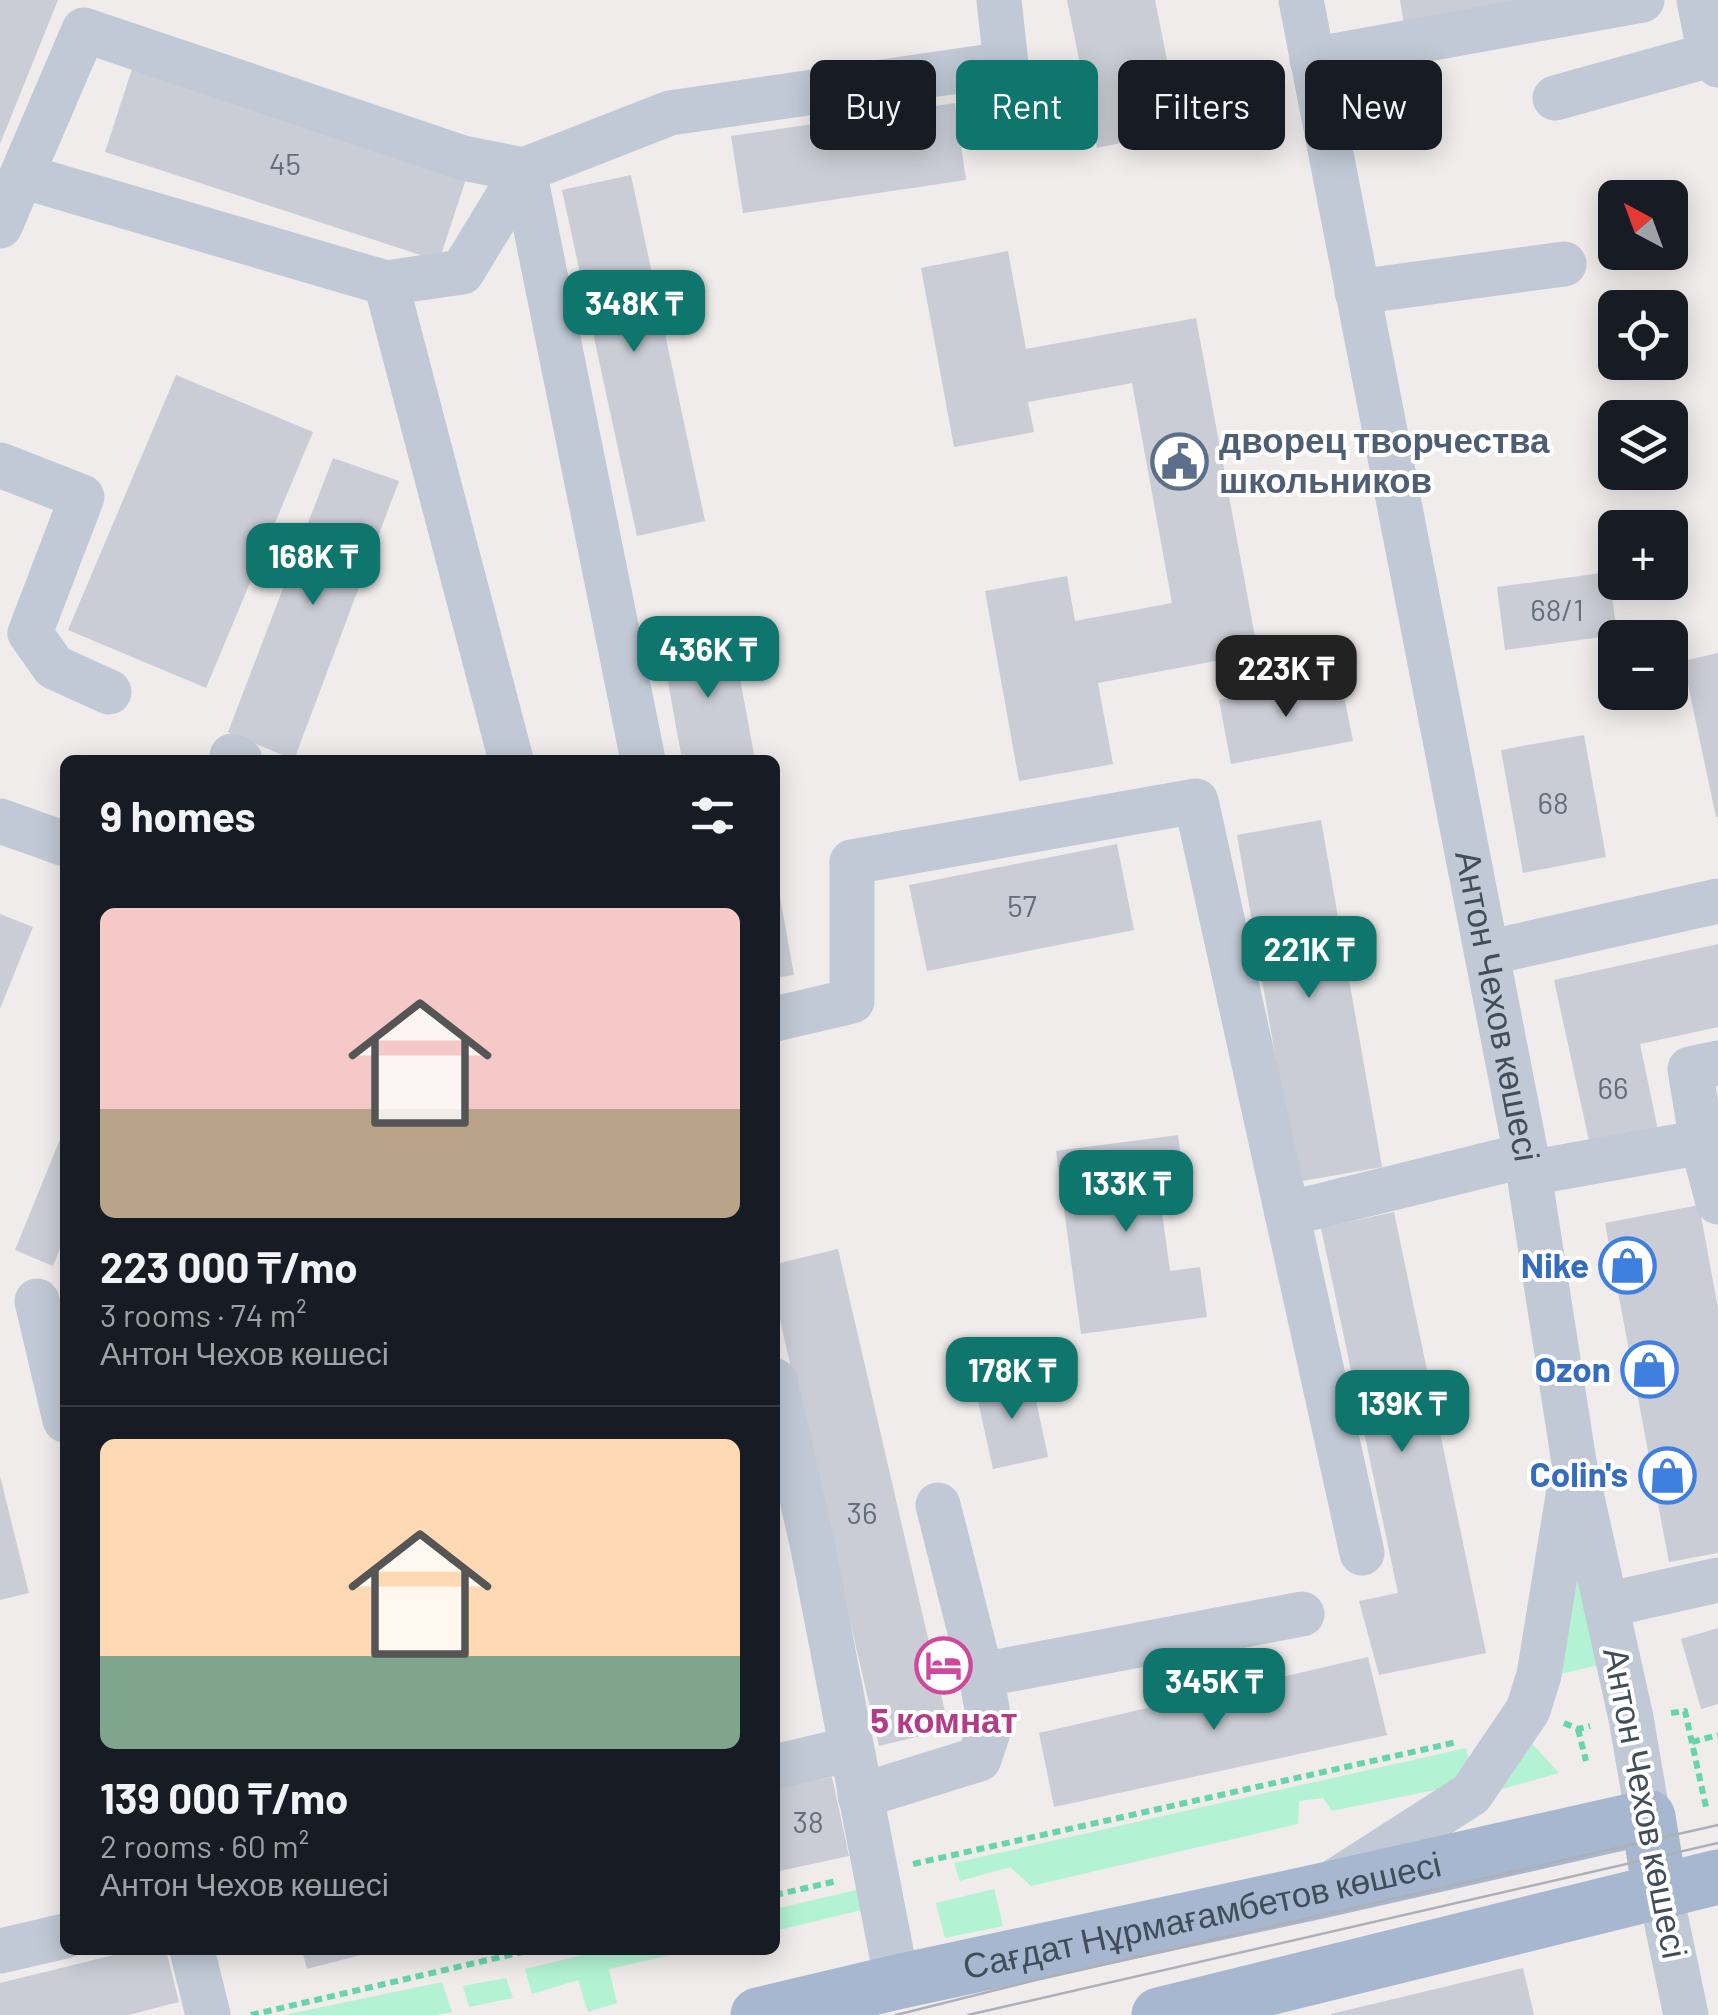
<!DOCTYPE html>
<html lang="en">
<head>
<meta charset="utf-8">
<style>
  :root { --surface:#171b24; --page:#242831; --text:#f1f3f6; --muted:#9ea1a6; --line:#363941; --accent:#0f766e }
  body { margin:0; font-family:Barlow,sans-serif; background:var(--page); color:var(--text); height:100vh; display:flex; flex-direction:column; font-size:38px; white-space:nowrap }
  * { box-sizing:border-box; margin:0 }
  p { font-size:32px; color:var(--muted) }
  .icon { flex:none; width:55px; height:55px; fill:none; stroke:currentColor; stroke-width:2; stroke-linecap:round; stroke-linejoin:round }
  .map { position:relative; flex:1; overflow:hidden }
  .side { position:absolute; left:60px; top:755px; width:720px; height:1200px; display:flex; flex-direction:column; background:var(--surface); border-radius:15px; box-shadow:0 5px 25px #0003 }
  .side>* { flex:none }
  .hud { position:absolute; left:810px; top:60px; width:758px; height:90px; display:flex; gap:20px }
  .needle { width:65px; rotate:319deg }
  .fabs { position:absolute; left:1598px; top:180px; display:grid; gap:20px }
  .fabs a { display:grid; place-items:center; width:90px; height:90px; border-radius:15px; background:var(--surface); box-shadow:0 5px 25px #0003; font-size:50px }
  .price { position:absolute; translate:-50% -85px; padding:0 22px; border-radius:20px; background:var(--accent); color:#fff; font-size:32px; line-height:65px; filter:drop-shadow(0 2px 5px #0008) }
  .price::after { content:''; position:absolute; left:50%; top:60px; width:30px; height:22px; margin-left:-15px; background:inherit; clip-path:polygon(0 0,100% 0,50% 100%) }
  .price.current { background:#222; color:#fff }
  ul { padding:0; list-style:none }
  li { display:grid; align-content:center; gap:20px; height:530px; padding:0 40px }
  li+li { border-top:2px solid var(--line) }
  li span { display:grid; place-items:center; height:310px; border-radius:15px; color:#555 }
  li>.icon { margin-inline-start:auto }
  span .icon { width:180px; height:180px; fill:#fffc; stroke-width:1 }
  li b { font-size:42px }
  h2 { display:flex; justify-content:space-between; align-items:center; height:120px; padding:0 40px; font-size:42px }
  .chip { padding:0 35px; border-radius:15px; background:var(--surface); box-shadow:0 5px 25px #0003; font-size:35px; line-height:90px }
  .chip.current { background:var(--accent); color:#fff }
  .map>svg:first-child { display:block }
</style>
</head>
<body>
<div class="map">
<svg width="1718" height="2015" viewBox="0 0 1718 2015">
  <rect width="100%" height="100%" fill="#efeceb"/>
  <g fill="#b3f3d3">
    <path d="M1573,1549l26,116 -43,10z"/>
    <path d="M1529,1740l30,33 -74,21z"/>
    <path d="M1466,1748l8,34 -142,29 -9,-13 -24,3 -1,23 -267,62 -21,-19 -50,14 -6,-18z"/>
    <path d="M994,1889l9,37 -58,12 -9,-35z"/>
    <path d="M856,1890l18,17 -99,24v-22z"/>
    <path d="M604,1950h88l-83,19 8,34 -29,9 -10,-32 -46,14 -7,-25z"/>
    <path d="M506,1978l7,20 -44,9 -6,-21z"/>
    <path d="M442,1982l10,30 -16,3h-152z"/>
  </g>
  <g fill="#cacdd5">
    <path d="M0,0h58l-58,144z"/>
    <path d="M1067,0h88l26,130 -84,18z"/>
    <path d="M1400,0h120l-116,25z"/>
    <path d="M132,69l334,110 -27,82 -334,-109z"/>
    <path d="M955,103l11,77 -223,33 -12,-77z"/>
    <path d="M631,175l74,346 -68,15 -75,-346z"/>
    <path d="M1008,251l18,98 170,-31 62,335 -160,30 15,81 -94,17 -34,-190 82,-15 8,45 97,-18 -40,-220 -104,19 6,30 -80,15 -33,-179z"/>
    <path d="M176,375l137,57 -107,256 -138,-58z"/>
    <path d="M333,458l66,23 -105,279 -66,-28z"/>
    <path d="M1609,572l8,63 -112,15 -8,-63z"/>
    <path d="M732,635l23,125h-73l-20,-112z"/>
    <path d="M1718,653v164h-2l-33,-156z"/>
    <path d="M1340,676l13,65 -122,23 -12,-64z"/>
    <path d="M1584,735l22,122 -83,16 -22,-123z"/>
    <path d="M1321,820l61,347 -85,15 -60,-347z"/>
    <path d="M1117,844l17,86 -207,41 -18,-86z"/>
    <path d="M775,880h2l17,95 -19,3z"/>
    <path d="M0,914l33,13 -33,82z"/>
    <path d="M1718,944v83l-78,17 19,91 -68,15 -37,-170z"/>
    <path d="M65,1127v109l-12,30 -38,-16z"/>
    <path d="M1178,1135l8,59 -26,4 10,73 30,-4 7,50 -126,17 -25,-183z"/>
    <path d="M1699,1205l19,103v245l-49,9 -64,-339z"/>
    <path d="M1394,1212l92,441 -107,22 -20,-74 39,-8 -77,-365z"/>
    <path d="M838,1249l111,480 -70,17 -104,-447v-35z"/>
    <path d="M1031,1376l17,81 -55,12 -18,-81z"/>
    <path d="M0,1476l29,117 -29,7z"/>
    <path d="M1718,1628v76l-17,5 -20,-70z"/>
    <path d="M1368,1657l19,78 -333,72 -15,-74z"/>
    <path d="M832,1777l17,79 -74,16v-83z"/>
    <path d="M134,1950h32l13,52 -51,13h-128v-32z"/>
    <path d="M302,1950h74v1l-69,18z"/>
    <path d="M1523,1968l11,47h-203v-1z"/>
  </g>
  <g fill="none" stroke-linecap="round" stroke-linejoin="round">
    <g stroke="#67d5ab" stroke-width="6" stroke-dasharray="8 5" stroke-linecap="butt">
      <path d="M1671,1713l14,-2 21,96"/>
      <path d="M1564,1723l14,6 12,-3"/>
      <path d="M1578,1729l8,32"/>
      <path d="M1692,1742l26,-7"/>
      <path d="M913,1864l544,-122"/>
      <path d="M775,1895l62,-14"/>
      <path d="M251,2015l280,-65"/>
    </g>
    <g stroke="#c0c9d5" stroke-width="45">
      <path id="s1" d="M1301,0l225,1155 48,307 57,256 17,99"/>
      <path d="M1699,0l11,55 8,10"/>
      <path d="M1312,60l330,-60"/>
      <path d="M1555,98l155,-43"/>
      <path d="M524,170l119,590"/>
      <path d="M22,176l364,107 76,-11 62,-102"/>
      <path d="M0,226l84,-196 379,128 61,12 146,-57 336,-49 -7,-64"/>
      <path d="M386,283l125,477"/>
      <path d="M1357,292l207,-28"/>
      <path d="M0,465l82,32 -52,136 24,34 55,25"/>
      <path d="M232,756l8,4"/>
      <path d="M0,821l65,23"/>
      <path d="M1487,953l231,-52"/>
      <path d="M775,1019l77,-18v-139l344,-61 166,752"/>
      <path d="M1702,1142l-12,-73 28,-6"/>
      <path d="M1529,1173l173,-31 16,60"/>
      <path d="M1287,1214l239,-59"/>
      <path d="M37,1301l28,119"/>
      <path d="M775,1381l37,162 85,439"/>
      <path d="M1606,1605l112,-25"/>
      <path d="M981,1675l321,-61"/>
      <path d="M775,1767l76,-18"/>
      <path d="M860,1796l119,-37 11,-33 -9,-51 -43,-170"/>
      <path d="M1337,1880l134,-86 57,-84 11,-35 31,-191"/>
      <path d="M1660,1891l26,124"/>
      <path d="M192,1950l16,65"/>
      <path d="M0,1951l65,-15"/>
    </g>
    <g stroke="#a7b7cf" stroke-width="55">
      <path id="s2" d="M758,2015l139,-33 423,-91 328,-74 12,74"/>
      <path d="M1159,2015l559,-138"/>
    </g>
    <g stroke="#adb0b7" stroke-width="2.5">
      <path d="M896,2015l140,-35 682,-155"/>
      <path d="M968,2015l750,-172"/>
    </g>
  </g>
  <defs>
    <symbol id="civic-ring" viewBox="-11 -11 22 22"><circle r="9.5" fill="#fff" stroke="#5c6f8a" stroke-width="1.5"/><path d="M-.6-6.5H3V-4.5H.6V-3L4-1V1h2V6H-6V1h2V-1L-.6-3ZM-1.2 2.5V6h2.4V2.5Z" fill="#5c6f8a"/></symbol>
    <symbol id="shop-ring" viewBox="-11 -11 22 22"><circle r="9.5" fill="#fff" stroke="#3f7fe0" stroke-width="1.5"/><path d="M-5-2.5h2.3a2.7 3.5 0 0 1 5.4 0H5L5.5 6h-11ZM-1.5-2.5h3a1.5 2.3 0 0 0-3 0Z" fill="#3f7fe0"/></symbol>
    <symbol id="hotel-ring" viewBox="-11 -11 22 22"><circle r="9.5" fill="#fff" stroke="#d1479c" stroke-width="1.5"/><path d="M-6-4.5h1.5V1H6V5H4.5V3h-9V5H-6ZM-4 0a1.8 1.8 0 1 1 3.6 0ZM.5 0V-2.5h3Q6-2.5 6 0Z" fill="#d1479c"/></symbol>
  </defs>
  <g fill-rule="evenodd">
    <use href="#civic-ring" x="1148" y="430" width="63" height="63"/>
    <use href="#shop-ring" x="1596" y="1234" width="63" height="63"/>
    <use href="#shop-ring" x="1618" y="1338" width="63" height="63"/>
    <use href="#shop-ring" x="1636" y="1444" width="63" height="63"/>
    <use href="#hotel-ring" x="912" y="1634" width="63" height="63"/>
  </g>
  <g text-anchor="middle" stroke-width="8" stroke-linejoin="round" paint-order="stroke">
    <g font-size="30" fill="#646d7a">
      <text x="285" y="175">45</text>
      <text x="1557" y="621">68/1</text>
      <text x="1553" y="814">68</text>
      <text x="1022" y="917">57</text>
      <text x="1613" y="1099">66</text>
      <text x="862" y="1524">36</text>
      <text x="808" y="1833">38</text>
    </g>
    <g font-size="35" font-weight="bold" fill="#4e5e75" stroke="#fff" text-anchor="start">
      <text x="1219" y="453">дворец творчества<tspan x="1219" dy="40">школьников</tspan></text>
    </g>
    <g font-size="35" fill="#424d5b" stroke="#fff">
      <text dy="12" stroke="none"><textPath href="#s1" startOffset="1025">Антон Чехов көшесі</textPath></text>
      <text transform="translate(1645 1803) rotate(79)" y="12">Антон Чехов көшесі</text>
      <text dy="12" stroke="none"><textPath href="#s2" startOffset="455">Сағдат Нұрмағамбетов көшесі</textPath></text>
    </g>
    <g font-size="35" font-weight="bold" fill="#366cbe" stroke="#fff" text-anchor="end">
      <text x="1589" y="1278">Nike</text>
      <text x="1611" y="1382">Ozon</text>
      <text x="1628" y="1487">Colin's</text>
    </g>
    <g font-size="35" font-weight="bold" fill="#b23c85" stroke="#fff">
      <text x="944" y="1733">5 комнат</text>
    </g>
  </g>
</svg>
<div class="fabs">
<a><svg class="needle" viewBox="-14 -14 28 28"><path d="M0-13l5 13h-10z" fill="#e53935"/><path d="M0 13l5-13h-10z" fill="#9ea1a6"/></svg></a>
<a><svg class="icon" aria-label="locate" viewBox="0 0 24 24"><circle cx="12" cy="12" r="6"/><path d="M12 2v4M12 18v4M2 12h4M18 12h4"/></svg></a>
<a><svg class="icon" aria-label="layers" viewBox="0 0 24 24"><path d="M12 4l9 5-9 5-9-5zM3 14l9 5 9-5"/></svg></a>
<a>+</a>
<a>−</a>
</div>
<b class="price" style="left:634px;top:355px">348K ₸</b>
<b class="price" style="left:313px;top:608px">168K ₸</b>
<b class="price" style="left:708px;top:701px">436K ₸</b>
<b class="price current" style="left:1286px;top:720px">223K ₸</b>
<b class="price" style="left:1309px;top:1001px">221K ₸</b>
<b class="price" style="left:1126px;top:1235px">133K ₸</b>
<b class="price" style="left:1012px;top:1422px">178K ₸</b>
<b class="price" style="left:1402px;top:1455px">139K ₸</b>
<b class="price" style="left:1214px;top:1733px">345K ₸</b>
<div class="hud">
<a class="chip">Buy</a>
<a class="chip current">Rent</a>
<a class="chip">Filters</a>
<a class="chip">New</a>
</div>
<section class="side">
<h2>9 homes<svg class="icon" aria-label="filters" viewBox="0 0 24 24"><path d="M4 7h16M4 17h16"/><circle cx="9" cy="7" r="2"/><circle cx="15" cy="17" r="2"/></svg></h2>
<ul>
<li><span style="background:linear-gradient(#f6c9c9 65%,#b9a48a 0)"><svg class="icon" aria-label="home" viewBox="0 0 24 24"><path d="M3 11l9-7 9 7M6 9v11h12V9"/></svg></span><div><b>223 000 ₸/mo</b><p>3 rooms · 74 m²</p><p>Антон Чехов көшесі</p></div></li>
<li><span style="background:linear-gradient(#ffd9b3 70%,#7fa58c 0)"><svg class="icon" aria-label="home" viewBox="0 0 24 24"><path d="M3 11l9-7 9 7M6 9v11h12V9"/></svg></span><div><b>139 000 ₸/mo</b><p>2 rooms · 60 m²</p><p>Антон Чехов көшесі</p></div></li>
</ul>
</section>
</div>
</body>
</html>
